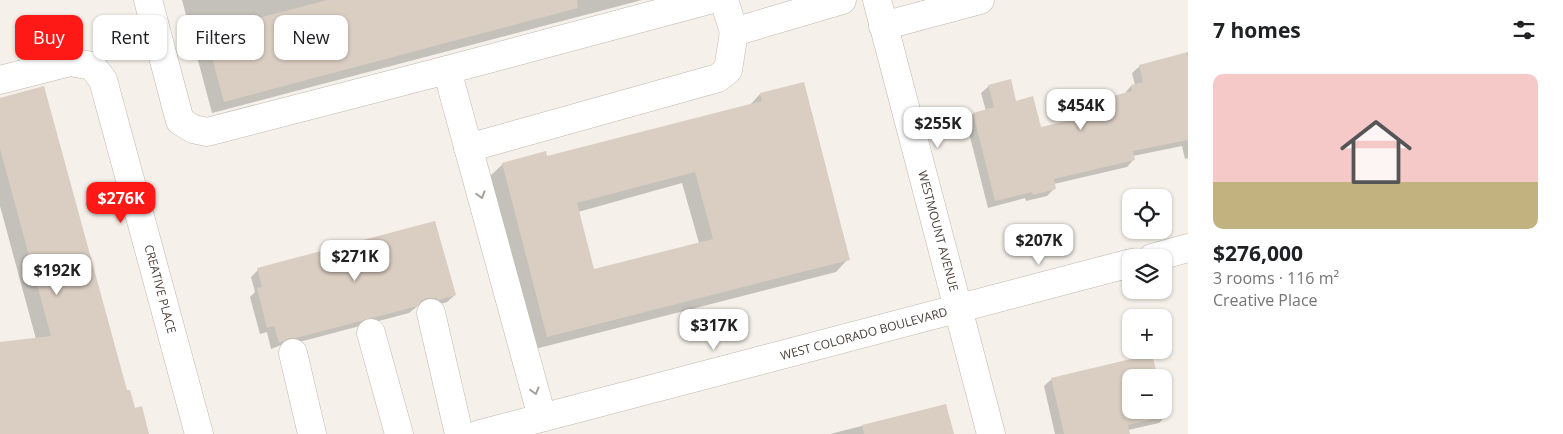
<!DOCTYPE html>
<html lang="en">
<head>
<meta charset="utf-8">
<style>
  :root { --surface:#fff; --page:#f2f2f2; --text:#202124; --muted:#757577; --accent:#ff1916 }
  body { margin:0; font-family:"Open Sans",sans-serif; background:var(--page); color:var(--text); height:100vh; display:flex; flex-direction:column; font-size:19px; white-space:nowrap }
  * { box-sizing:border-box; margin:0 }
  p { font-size:16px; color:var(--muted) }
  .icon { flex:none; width:28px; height:28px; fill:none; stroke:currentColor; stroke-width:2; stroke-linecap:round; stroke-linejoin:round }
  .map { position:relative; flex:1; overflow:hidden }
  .drawer { display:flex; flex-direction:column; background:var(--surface); width:375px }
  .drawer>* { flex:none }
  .banner { position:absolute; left:15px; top:15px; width:475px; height:45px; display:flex; gap:10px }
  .controls { position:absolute; left:1122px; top:189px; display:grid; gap:10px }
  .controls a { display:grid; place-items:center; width:50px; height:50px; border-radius:10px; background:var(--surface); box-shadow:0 1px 4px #0004; font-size:25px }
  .price { position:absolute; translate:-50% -42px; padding:0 11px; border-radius:10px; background:#fff; color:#222; font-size:16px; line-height:32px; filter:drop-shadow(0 1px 2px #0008) }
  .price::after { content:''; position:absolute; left:50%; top:30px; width:15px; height:11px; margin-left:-8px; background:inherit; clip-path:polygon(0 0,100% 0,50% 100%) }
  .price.current { background:var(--accent); color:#fff }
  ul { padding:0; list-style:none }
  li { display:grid; align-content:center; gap:10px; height:265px; padding:0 25px }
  li span { display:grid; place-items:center; height:155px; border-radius:10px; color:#555 }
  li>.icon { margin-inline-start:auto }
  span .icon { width:90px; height:90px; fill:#fffc; stroke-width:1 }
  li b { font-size:21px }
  h2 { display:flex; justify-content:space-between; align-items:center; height:60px; padding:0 25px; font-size:21px }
  .tag { padding:0 18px; border-radius:10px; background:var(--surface); box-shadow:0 1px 4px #0004; font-size:18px; line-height:45px }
  .tag.current { background:var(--accent); color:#fff }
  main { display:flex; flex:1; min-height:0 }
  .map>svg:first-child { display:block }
</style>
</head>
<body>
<main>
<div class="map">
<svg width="1188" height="434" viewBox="0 0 1188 434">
  <rect width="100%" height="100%" fill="#f5f0e9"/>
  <g fill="#0003" fill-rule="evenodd">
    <path d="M182,0h460l-430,113z"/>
    <path d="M1188,53v105l-3,1 -3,-13 -49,10 1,3 -7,8 -73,17 1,4 -8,8 -21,5 -1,-3 -37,10 -22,-87 7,-7 13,-3 -5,-18 8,-7 26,16 25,26 50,-11 -2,-8 7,-7 29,-8 7,-8 4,-1 -3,-12 8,-7z"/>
    <path d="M760,94l88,165 -12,13 -301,77 -45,-173 13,-12 44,-7 203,-52zM682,183l17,60 -106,28 -15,-59z"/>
    <path d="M0,99l134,311 13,24h-147v-91l36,-4 -36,-133z"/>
    <path d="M258,270l197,25 -8,7 -16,5 -4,-2h-8l-10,8 -121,32h-7l-10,4 -4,-17 -7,2 -10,-37 5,-5 -4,-15z"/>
    <path d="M1131,378v32h33v-3l2,9 -7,7 -31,7v4h-73l-11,-48 8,-7z"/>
    <path d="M945,405l7,29h-122z"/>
  </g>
  <g fill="#dacdc1" fill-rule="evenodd">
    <path d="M327,0h250l1,8 -354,94 -19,-70z"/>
    <path d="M1188,52v88l-55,11 2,9 -81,19 2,10 -23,6 -1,-3 -37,9 -22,-88 21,-6 -6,-22 23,-6 5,22 17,-5 8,31 57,-13 -4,-13 38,-10 -1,-6 12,-3 -4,-17z"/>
    <path d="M804,82l46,178 -303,77 -45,-174 44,-12 1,5 215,-55 -2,-8zM695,172l18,67 -119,30 -17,-66z"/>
    <path d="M44,86l83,304h3l5,18 7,-2 7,28h-149v-92l51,-6 -51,-187v-51z"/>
    <path d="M435,221l21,74 -17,5 -4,-2h-8l-6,3 -3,5 -122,32h-7l-10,5 -5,-17 -7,2 -10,-40 5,-1 -5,-19z"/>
    <path d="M1152,354l6,24h-27v32h33v-8l3,14 -39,9 2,9h-66l-13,-56z"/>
    <path d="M946,404l8,30h-90l-2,-9z"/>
  </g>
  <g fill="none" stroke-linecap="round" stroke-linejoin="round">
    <defs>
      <g id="minor">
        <path d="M148,0l32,121 13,8 14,3 240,-62 262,-70"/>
        <path d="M724,0l10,32 108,-32"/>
        <path d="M877,0l114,434"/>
        <path d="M883,26l97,-26"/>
        <path d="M447,70l95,347"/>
        <path d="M0,80l70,-18 22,4 11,14 96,354"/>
        <path d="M468,148l250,-70 10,-8 6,-38"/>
        <path d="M1152,258l36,-10"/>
        <path d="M431,313l28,121"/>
        <path d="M371,333l28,101"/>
        <path d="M293,353l19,81"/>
        <path d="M480,434l651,-171"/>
      </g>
    </defs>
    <use href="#minor" stroke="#c1b6ab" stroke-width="29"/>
    <use href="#minor" stroke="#fff" stroke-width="28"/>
  </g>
  <defs><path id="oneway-chevron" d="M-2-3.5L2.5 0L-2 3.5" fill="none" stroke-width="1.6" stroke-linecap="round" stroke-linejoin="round" transform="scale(1.25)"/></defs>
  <g stroke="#a49f9b">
    <use href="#oneway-chevron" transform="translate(481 195) rotate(74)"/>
    <use href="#oneway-chevron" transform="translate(535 391) rotate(75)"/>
  </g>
  <g text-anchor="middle" stroke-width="4" stroke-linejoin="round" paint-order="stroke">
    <g font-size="12" fill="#493f37" stroke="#fff">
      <text transform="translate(938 231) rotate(75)" y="4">WESTMOUNT AVENUE</text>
      <text transform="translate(160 289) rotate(75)" y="4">CREATIVE PLACE</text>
      <text transform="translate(864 334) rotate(-15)" y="4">WEST COLORADO BOULEVARD</text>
    </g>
  </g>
</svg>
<div class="controls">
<a><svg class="icon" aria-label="locate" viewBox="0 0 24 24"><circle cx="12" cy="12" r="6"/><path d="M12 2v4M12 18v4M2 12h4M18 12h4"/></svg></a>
<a><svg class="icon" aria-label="layers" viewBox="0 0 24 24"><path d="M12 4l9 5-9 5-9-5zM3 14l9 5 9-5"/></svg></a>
<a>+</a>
<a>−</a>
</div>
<b class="price" style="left:1081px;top:131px">$454K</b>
<b class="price" style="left:938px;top:149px">$255K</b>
<b class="price current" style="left:121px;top:224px">$276K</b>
<b class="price" style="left:1039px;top:266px">$207K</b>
<b class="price" style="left:355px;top:282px">$271K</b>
<b class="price" style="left:57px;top:296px">$192K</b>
<b class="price" style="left:714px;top:351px">$317K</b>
<div class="banner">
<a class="tag current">Buy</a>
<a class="tag">Rent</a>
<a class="tag">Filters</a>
<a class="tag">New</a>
</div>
</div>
<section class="drawer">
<h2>7 homes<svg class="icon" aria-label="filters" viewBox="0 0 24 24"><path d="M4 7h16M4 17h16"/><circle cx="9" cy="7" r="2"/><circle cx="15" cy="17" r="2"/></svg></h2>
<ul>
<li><span style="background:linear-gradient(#f6c9c9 70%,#c2b280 0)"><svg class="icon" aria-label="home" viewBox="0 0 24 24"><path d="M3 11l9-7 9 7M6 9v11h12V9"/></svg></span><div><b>$276,000</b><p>3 rooms · 116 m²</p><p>Creative Place</p></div></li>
</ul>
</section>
</main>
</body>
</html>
